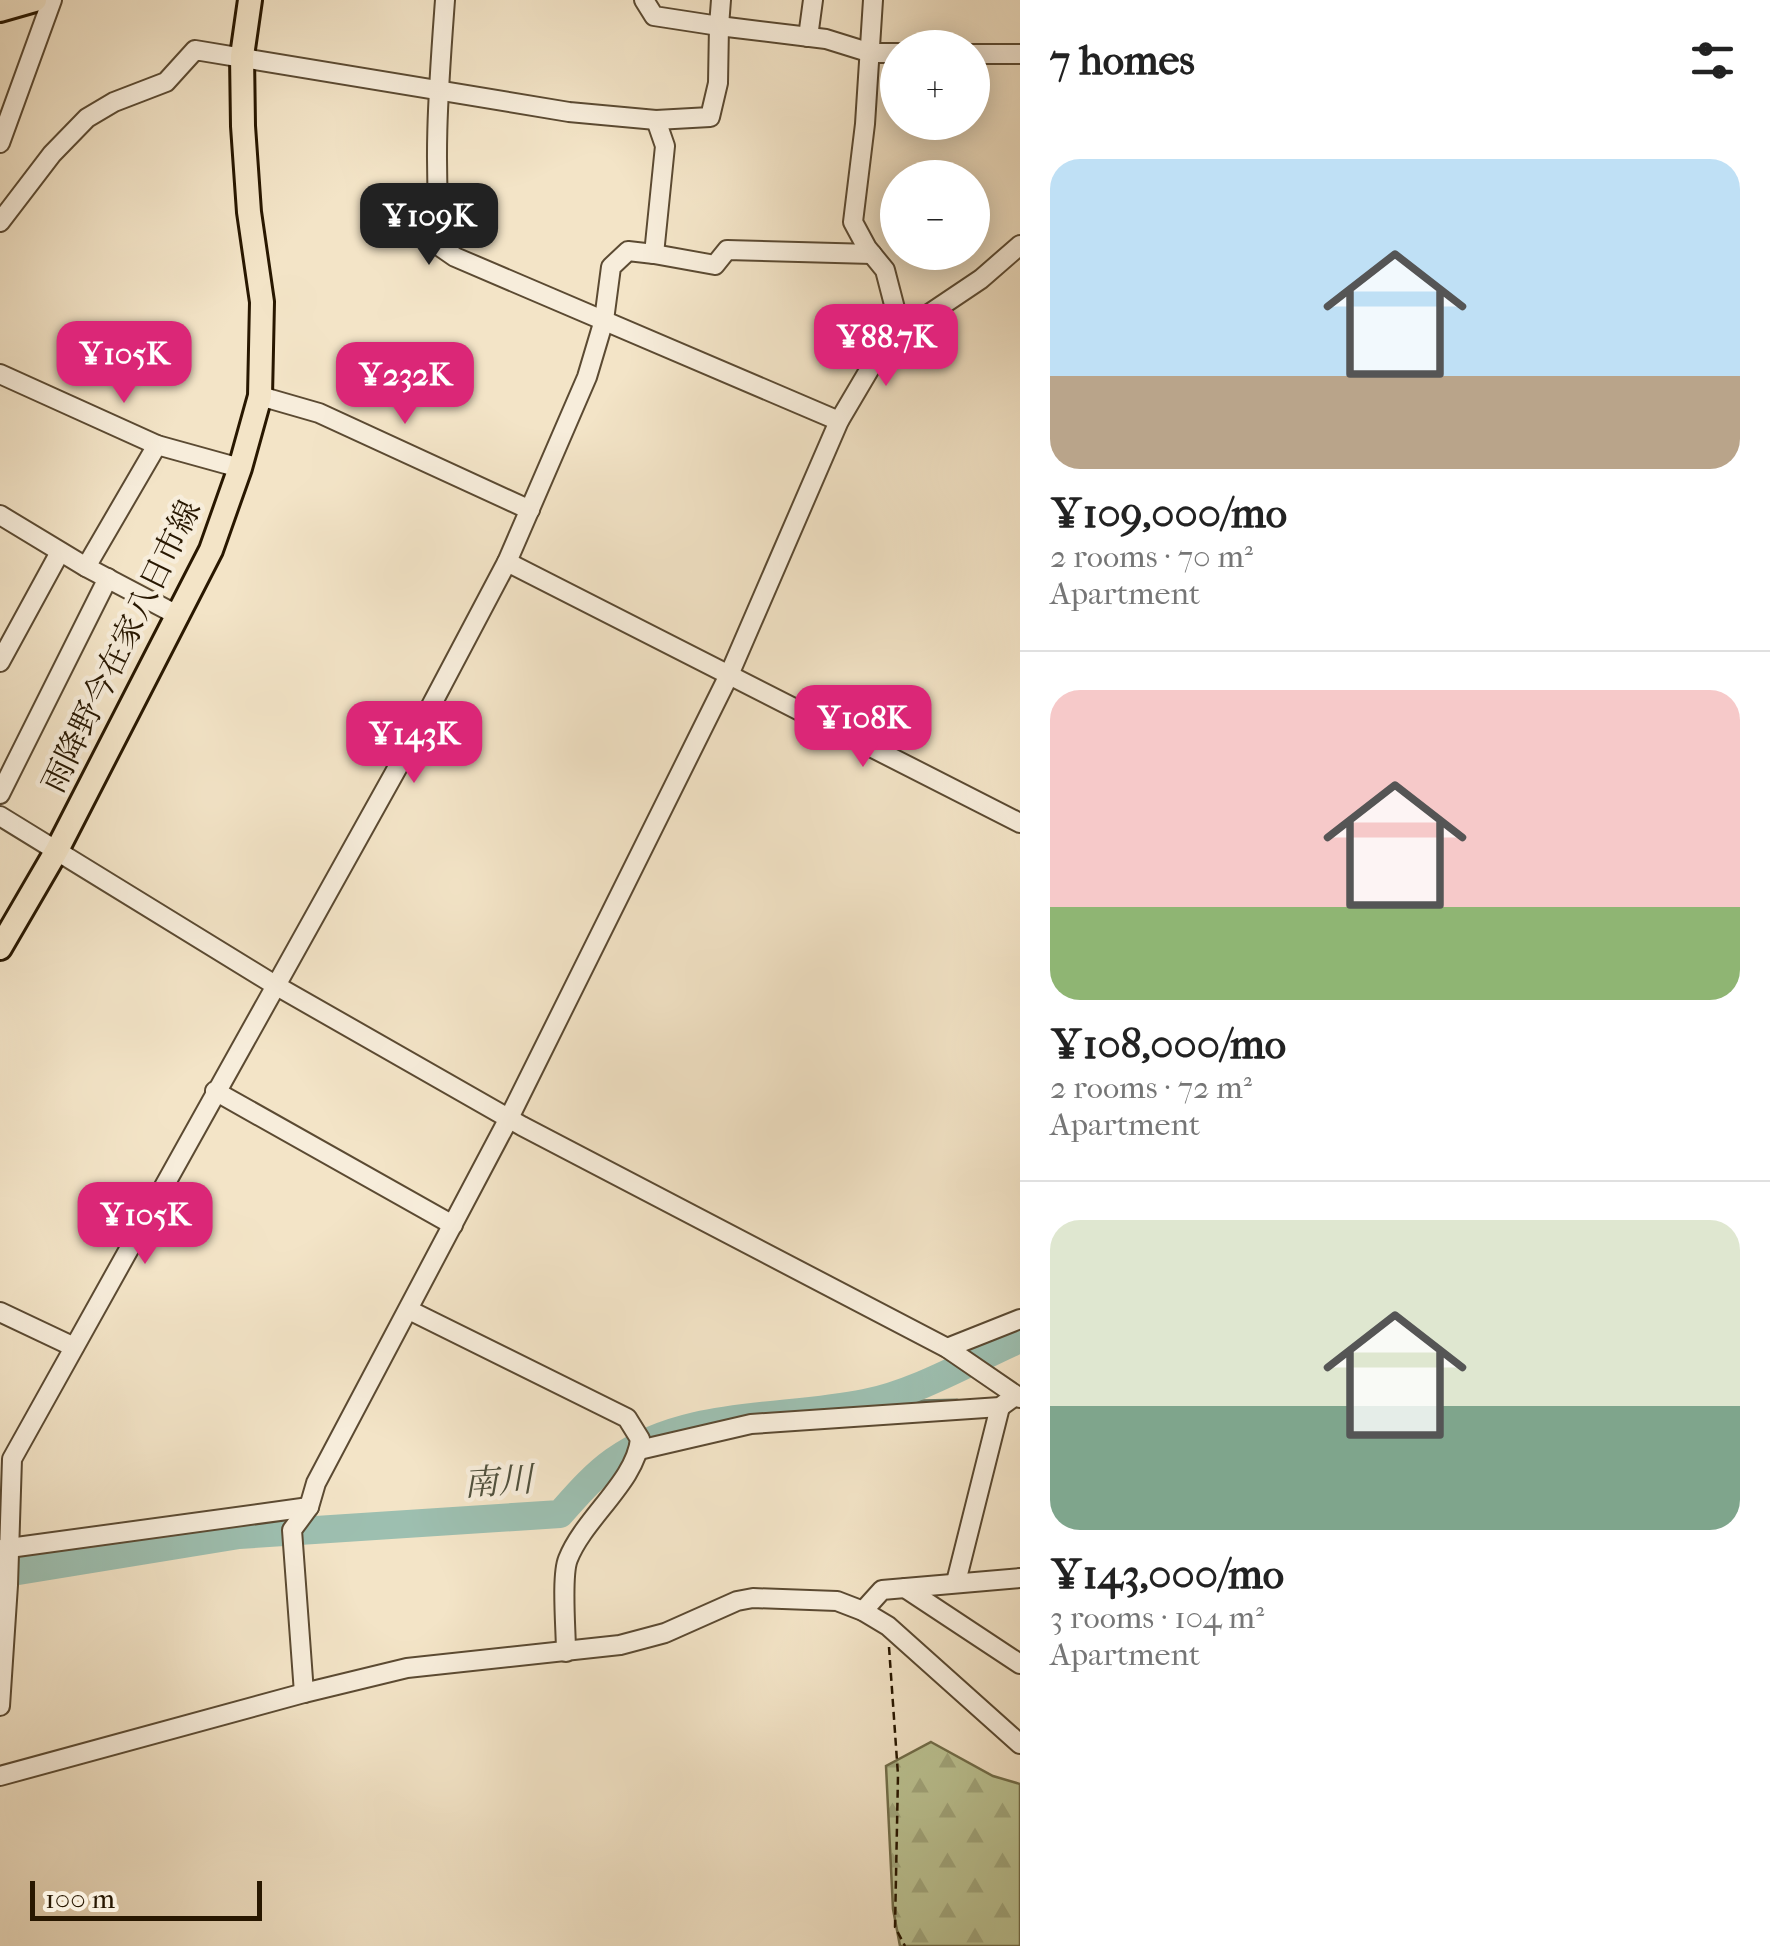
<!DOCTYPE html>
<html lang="en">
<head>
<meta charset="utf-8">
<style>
  :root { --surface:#fff; --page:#f2f2f2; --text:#222; --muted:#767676; --line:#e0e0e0; --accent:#db2777 }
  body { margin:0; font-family:"IM FELL French Canon","Noto Serif JP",serif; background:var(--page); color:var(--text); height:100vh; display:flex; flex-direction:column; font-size:38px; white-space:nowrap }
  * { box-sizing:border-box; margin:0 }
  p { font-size:32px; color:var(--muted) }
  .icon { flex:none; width:55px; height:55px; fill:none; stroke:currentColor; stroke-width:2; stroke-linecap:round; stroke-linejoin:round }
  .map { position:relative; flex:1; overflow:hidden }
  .side { display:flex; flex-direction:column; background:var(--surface); width:750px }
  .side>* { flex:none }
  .tools { position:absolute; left:880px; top:30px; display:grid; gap:20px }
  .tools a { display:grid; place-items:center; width:110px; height:110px; border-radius:50%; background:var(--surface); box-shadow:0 5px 25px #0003; font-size:50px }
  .scale { position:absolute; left:30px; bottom:25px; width:232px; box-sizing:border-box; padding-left:10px; border:5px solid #281700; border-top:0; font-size:28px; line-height:35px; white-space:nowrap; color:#281700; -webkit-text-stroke:8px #f7eddb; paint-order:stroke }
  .price { position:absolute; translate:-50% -85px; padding:0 22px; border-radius:20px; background:var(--accent); color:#fff; font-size:32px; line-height:65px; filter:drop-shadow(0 2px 5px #0008) }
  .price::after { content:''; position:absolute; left:50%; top:60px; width:30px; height:22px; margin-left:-15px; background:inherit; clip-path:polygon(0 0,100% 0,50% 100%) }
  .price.selected { background:#222; color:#fff }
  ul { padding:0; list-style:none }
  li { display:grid; align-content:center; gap:20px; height:530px; padding:0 30px }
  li+li { border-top:2px solid var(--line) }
  li span { display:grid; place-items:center; height:310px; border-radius:30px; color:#555 }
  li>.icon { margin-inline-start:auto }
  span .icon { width:180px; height:180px; fill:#fffc; stroke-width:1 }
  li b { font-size:42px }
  h2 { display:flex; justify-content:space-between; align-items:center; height:120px; padding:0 30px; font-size:42px }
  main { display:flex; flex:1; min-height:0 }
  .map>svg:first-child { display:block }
</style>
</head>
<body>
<main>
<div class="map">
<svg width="1020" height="1946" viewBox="0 0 1020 1946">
  <defs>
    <pattern id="forest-firs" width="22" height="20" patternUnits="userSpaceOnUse" patternTransform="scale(2.5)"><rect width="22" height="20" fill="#bcc494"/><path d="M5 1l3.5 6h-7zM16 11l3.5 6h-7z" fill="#a2a87e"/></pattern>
  </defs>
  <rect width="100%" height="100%" fill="#f3e4c7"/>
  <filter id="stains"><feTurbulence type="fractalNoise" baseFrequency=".002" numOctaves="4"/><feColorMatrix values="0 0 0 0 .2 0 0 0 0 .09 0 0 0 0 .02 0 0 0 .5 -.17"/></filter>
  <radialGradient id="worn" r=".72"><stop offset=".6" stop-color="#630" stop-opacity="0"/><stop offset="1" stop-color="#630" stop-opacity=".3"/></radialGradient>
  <path fill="url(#forest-firs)" stroke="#726e4a" stroke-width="2.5" d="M931,1742l62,34 27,8v162h-120l-7,-37 -7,-143z"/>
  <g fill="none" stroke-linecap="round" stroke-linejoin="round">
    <path stroke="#6e7c6a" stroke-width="5" d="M867,1403l90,-2"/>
    <path stroke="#9dbfb0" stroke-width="28" d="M0,1574l239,-39 321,-21c17,-19 33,-38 54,-53 73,-52 168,-41 251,-58 54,-11 105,-42 155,-64"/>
    <defs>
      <g id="minor">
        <path d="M445,0c-6,82 -13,166 -3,248l13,9 384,164"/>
        <path d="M644,0l10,16 65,10 2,-26"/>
        <path d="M873,0l-8,124 -12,98 14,26 18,22 13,50 8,14"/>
        <path d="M808,37l5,-37"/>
        <path d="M972,54h48"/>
        <path d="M0,143l52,-143"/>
        <path d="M0,222l52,-68 35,-36 27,-16 52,-20 29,-32 374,62 87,8 54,-3 8,-34 1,-57 107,13 45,14h27"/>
        <path d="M654,254l61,11 12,-15 145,4"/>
        <path d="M0,374l157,71 83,23"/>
        <path d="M260,396l59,17 211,97"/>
        <path d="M0,515l86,52 93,49"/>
        <path d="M507,562l513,261"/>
        <path d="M86,567l71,-122"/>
        <path d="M0,662l60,-110"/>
        <path d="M0,794l108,-216"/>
        <path d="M0,816l275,169 247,141 425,222 73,50"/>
        <path d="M215,1091l238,134"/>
        <path d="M409,1310l218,108 13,21c-4,42 -56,79 -72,120 -7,17 -2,71 -2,93"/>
        <path d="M0,1312l74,35"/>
        <path d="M947,1348l73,-29"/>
        <path d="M639,1450l112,-26 249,-17 15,-11"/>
        <path d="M2,1549l307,-42"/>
        <path d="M956,1582l44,-175"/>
        <path d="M905,1588l115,76"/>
        <path d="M863,1611l19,-21 138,-12"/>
        <path d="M304,1693l-12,-163 17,-23 7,-24 193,-365 220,-443 110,-254 36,-61 45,-40 61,-41 39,-34"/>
        <path d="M0,1706l8,-121 4,-126 402,-721 93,-176 80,-185 17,-57 7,-53 17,-16 26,3 11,-108 -9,-26"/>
        <path d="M0,1776l304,-83 103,-25 213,-23 45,-12 72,-32 16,-3 84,3 26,10 25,15 132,118"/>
      </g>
      <g id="major">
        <path d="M0,10l35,-10"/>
        <path d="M0,948l57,-98 154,-300 29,-82 20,-72 2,-94 -13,-90 -6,-86 -1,-70 8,-56"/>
      </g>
    </defs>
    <use href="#minor" stroke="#5b4a32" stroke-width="22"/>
    <use href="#major" stroke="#281700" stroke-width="28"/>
    <path stroke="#281700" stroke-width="2.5" stroke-dasharray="8 5" stroke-linecap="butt" d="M889,1647l9,128 -3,152 10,19"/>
    <use href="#minor" stroke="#f7eddb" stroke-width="18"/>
    <use href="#major" stroke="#f3e4c7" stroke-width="22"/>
  </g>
  <g text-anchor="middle" stroke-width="9" stroke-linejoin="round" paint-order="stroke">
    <g font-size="32" fill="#281700" stroke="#f7eddb">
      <text transform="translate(121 646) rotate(-64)" y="11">雨降野今在家八日市線</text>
    </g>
    <g font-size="35" font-style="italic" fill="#51523e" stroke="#f7eddb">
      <text transform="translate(498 1481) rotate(-4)" y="12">南川</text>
    </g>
  </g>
  <rect width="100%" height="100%" filter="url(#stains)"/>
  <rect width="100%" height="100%" fill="url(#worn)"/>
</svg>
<div class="tools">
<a>+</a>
<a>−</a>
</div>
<div class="scale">100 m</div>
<b class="price selected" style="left:429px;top:268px">¥109K</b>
<b class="price" style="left:886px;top:389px">¥88.7K</b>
<b class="price" style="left:124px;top:406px">¥105K</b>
<b class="price" style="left:405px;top:427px">¥232K</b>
<b class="price" style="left:863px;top:770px">¥108K</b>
<b class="price" style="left:414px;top:786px">¥143K</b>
<b class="price" style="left:145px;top:1267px">¥105K</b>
</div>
<section class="side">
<h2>7 homes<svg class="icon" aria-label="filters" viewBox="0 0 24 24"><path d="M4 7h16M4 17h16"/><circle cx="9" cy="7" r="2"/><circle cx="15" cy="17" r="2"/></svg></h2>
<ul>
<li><span style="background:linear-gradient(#bfe0f5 70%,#b9a48a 0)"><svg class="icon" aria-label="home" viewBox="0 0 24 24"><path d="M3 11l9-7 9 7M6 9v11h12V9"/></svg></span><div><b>¥109,000/mo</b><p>2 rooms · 70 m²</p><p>Apartment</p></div></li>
<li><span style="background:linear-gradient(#f6c9c9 70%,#8fb573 0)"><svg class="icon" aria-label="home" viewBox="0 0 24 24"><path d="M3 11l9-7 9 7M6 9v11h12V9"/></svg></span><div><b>¥108,000/mo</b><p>2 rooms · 72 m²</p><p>Apartment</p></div></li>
<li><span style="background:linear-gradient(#dfe7d0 60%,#7fa58c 0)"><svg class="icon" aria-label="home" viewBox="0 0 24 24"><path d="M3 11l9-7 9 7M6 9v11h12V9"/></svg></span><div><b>¥143,000/mo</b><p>3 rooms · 104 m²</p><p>Apartment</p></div></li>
</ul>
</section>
</main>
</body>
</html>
